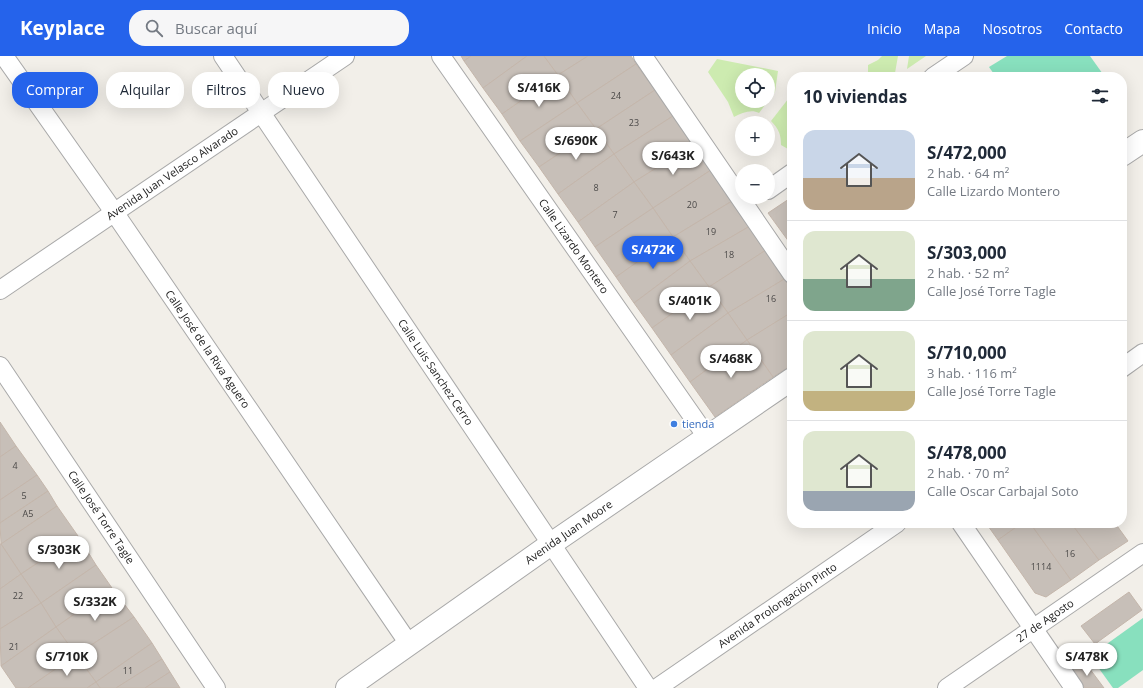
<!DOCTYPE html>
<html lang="es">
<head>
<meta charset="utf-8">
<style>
  :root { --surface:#fff; --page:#f6f6f7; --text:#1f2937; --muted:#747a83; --line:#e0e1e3; --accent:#2563eb }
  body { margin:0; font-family:"Open Sans",sans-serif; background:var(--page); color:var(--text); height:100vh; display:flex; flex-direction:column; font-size:15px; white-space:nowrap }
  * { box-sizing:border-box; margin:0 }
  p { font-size:13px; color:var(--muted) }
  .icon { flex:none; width:22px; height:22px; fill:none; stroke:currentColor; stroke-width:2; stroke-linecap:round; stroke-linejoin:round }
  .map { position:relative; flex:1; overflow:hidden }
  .panel { position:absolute; left:787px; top:16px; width:340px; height:456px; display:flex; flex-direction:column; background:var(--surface); border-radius:16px; box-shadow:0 4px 16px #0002 }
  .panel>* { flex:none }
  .hud { position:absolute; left:12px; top:16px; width:380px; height:36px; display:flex; gap:8px }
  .controls { position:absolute; left:735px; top:12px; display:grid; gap:8px }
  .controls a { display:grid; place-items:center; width:40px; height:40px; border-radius:50%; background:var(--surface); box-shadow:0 4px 16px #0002; font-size:20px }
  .price { position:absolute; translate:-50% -34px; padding:0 9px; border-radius:14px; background:#fff; color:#222; font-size:13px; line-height:26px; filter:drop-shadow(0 1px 2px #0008) }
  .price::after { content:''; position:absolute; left:50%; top:24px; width:12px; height:9px; margin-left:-6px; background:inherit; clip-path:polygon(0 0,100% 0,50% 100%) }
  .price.on { background:var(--accent); color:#fff }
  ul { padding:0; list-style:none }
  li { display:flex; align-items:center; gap:12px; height:100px; padding:0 16px }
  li+li { border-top:1px solid var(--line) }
  li span { display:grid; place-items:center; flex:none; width:112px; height:80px; border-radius:12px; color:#555 }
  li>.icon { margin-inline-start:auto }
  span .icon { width:48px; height:48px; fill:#fffc; stroke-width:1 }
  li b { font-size:17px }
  h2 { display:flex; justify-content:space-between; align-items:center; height:48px; padding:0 16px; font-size:17px }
  .tag { padding:0 14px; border-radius:16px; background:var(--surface); box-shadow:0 4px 16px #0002; font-size:14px; line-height:36px }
  .tag.on { background:var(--accent); color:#fff }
  header { display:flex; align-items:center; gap:24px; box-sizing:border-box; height:56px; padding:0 20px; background:var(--accent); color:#fff }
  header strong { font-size:19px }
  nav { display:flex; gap:22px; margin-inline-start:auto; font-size:14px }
  .search { width:280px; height:36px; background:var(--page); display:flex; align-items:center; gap:10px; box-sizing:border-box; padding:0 14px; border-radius:16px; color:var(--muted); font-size:15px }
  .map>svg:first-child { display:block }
</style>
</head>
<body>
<header>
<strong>Keyplace</strong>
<div class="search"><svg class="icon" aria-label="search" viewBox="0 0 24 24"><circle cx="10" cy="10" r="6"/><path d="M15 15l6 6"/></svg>Buscar aquí</div>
<nav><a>Inicio</a><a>Mapa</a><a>Nosotros</a><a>Contacto</a></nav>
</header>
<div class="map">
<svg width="1143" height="632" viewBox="0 0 1143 632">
  <rect width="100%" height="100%" fill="#f2efe9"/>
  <g fill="#cdebb0" fill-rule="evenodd">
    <path d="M882,0h16l-3,17 -5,4h-22v-12l10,-5z"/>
    <path d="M909,0h17l-19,13z"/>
    <path d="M717,3l61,12 -3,21 -16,21c-8,-4 -17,0 -25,4l-6,-15 -20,-30zM742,19h26v26h-26z"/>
    <path d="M792,38v53l-4,2 -7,-4c0,-10 -2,-16 -10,-24z"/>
  </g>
  <g fill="#88e0be">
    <path d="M1007,0h83l15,21h-109l-7,-10z"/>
    <path d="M1143,562v52l-25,18h-5l-23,-32z"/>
  </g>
  <g fill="#c7bfb8" stroke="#c4b6ab">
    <path d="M461,0h10l-7,5z"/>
    <path d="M471,0h56l-44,32 -19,-27z"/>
    <path d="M527,0h17l14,19 -56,39 -19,-26z"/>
    <path d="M544,0h44l-30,19z"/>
    <path d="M588,0h43l5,8 -59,39 -19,-28z"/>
    <path d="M636,8l19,26 -59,39 -19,-26z"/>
    <path d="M558,19l19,28 -57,38 -18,-27z"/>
    <path d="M655,34l18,26 -59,38 -18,-25z"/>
    <path d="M577,47l19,26 -57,38 -19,-26z"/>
    <path d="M673,60l20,29 -59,37 -20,-28z"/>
    <path d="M596,73l18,25 -56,40 -19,-27z"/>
    <path d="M693,89l18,25 -58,38 -19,-26z"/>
    <path d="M614,98l20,28 -56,40 -20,-28z"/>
    <path d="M711,114l21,31 -59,36 -20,-29z"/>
    <path d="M634,126l19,26 -58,39 -17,-25z"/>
    <path d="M792,141v49l-24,-33z"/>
    <path d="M732,145l18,25 -60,35 -17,-24z"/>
    <path d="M653,152l20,29 -57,40 -21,-30z"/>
    <path d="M750,170l16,24 -57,37 -19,-26z"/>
    <path d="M673,181l17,24 -56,42 -18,-26z"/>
    <path d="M766,194l20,28 -58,35 -19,-26z"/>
    <path d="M690,205l19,26 -57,41 -18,-25z"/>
    <path d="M786,222l6,9v25l-45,28 -19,-27z"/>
    <path d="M709,231l19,26 -57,42 -19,-27z"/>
    <path d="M792,256v53l-19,12 -26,-37z"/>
    <path d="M728,257l19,27 -57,42 -19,-27z"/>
    <path d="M747,284l26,37 -58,40 -25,-35z"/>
    <path d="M0,366l16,24 -16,11z"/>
    <path d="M16,390l21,29 -37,25v-43z"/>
    <path d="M37,419l11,16 -48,32v-23z"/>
    <path d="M48,435l9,15 -56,38 -1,-21z"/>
    <path d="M57,450l21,30 -57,38 -20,-30z"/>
    <path d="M986,467h36l-24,17z"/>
    <path d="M1022,467h8l41,57 -25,17 -11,-4 -37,-53z"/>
    <path d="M1030,467h41l28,37 -28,20z"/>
    <path d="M1071,467h44l13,18 -29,19z"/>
    <path d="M78,480l18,29 -55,38 -20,-29z"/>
    <path d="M0,488h1l20,30 -21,15z"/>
    <path d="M96,509l16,23 -56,39 -15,-24z"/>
    <path d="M21,518l20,29 -41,26v-40z"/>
    <path d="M112,532l22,29 -58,38 -20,-28z"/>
    <path d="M1129,536l13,18 -47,34 -14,-18z"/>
    <path d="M41,547l15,24 -55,39 -1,-37z"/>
    <path d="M134,561l18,26 -56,39 -20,-27z"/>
    <path d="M56,571l20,28 -48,33h-12l-15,-22z"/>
    <path d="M152,587l10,16 -46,29h-16l-4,-6z"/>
    <path d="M76,599l20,27 -9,6h-59z"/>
    <path d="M162,603l8,13 -25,16h-29z"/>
    <path d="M1084,605l20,27h-19l-13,-19z"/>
    <path d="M170,616l10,16h-35z"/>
    <path d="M96,626l4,6h-13z"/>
  </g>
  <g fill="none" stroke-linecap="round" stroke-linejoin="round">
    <defs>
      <g id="minor">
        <path id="s1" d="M4,0l110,156 295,432"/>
        <path id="s2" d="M223,0l425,632"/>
        <path id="s3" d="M441,0l266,381"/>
        <path d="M643,0l149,218"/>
        <path d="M933,21l31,-21"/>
        <path d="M768,134l24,-17"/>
        <path id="s4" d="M0,234l345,-234"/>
        <path id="s5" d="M0,310l216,322"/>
        <path d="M1122,312l21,-15"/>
        <path d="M961,467l113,165"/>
        <path id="s6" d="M657,632l240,-165"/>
        <path id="s7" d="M947,632l196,-135"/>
      </g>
      <g id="tertiary">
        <path d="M1122,99l21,-14"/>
        <path id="s8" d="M347,632l204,-144 241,-165"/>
      </g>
    </defs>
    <use href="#minor" stroke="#a9a9a9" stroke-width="20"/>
    <use href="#tertiary" stroke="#a9a9a9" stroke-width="24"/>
    <use href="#minor" stroke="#fff" stroke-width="18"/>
    <use href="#tertiary" stroke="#fff" stroke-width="22"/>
  </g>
  <circle fill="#3f7fe0" stroke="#fff" stroke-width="1.5" cx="674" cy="368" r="4"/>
  <g text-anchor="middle" stroke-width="3.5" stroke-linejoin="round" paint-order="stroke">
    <g font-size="9" fill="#4b4948">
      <text x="616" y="43">24</text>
      <text x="634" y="70">23</text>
      <text x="596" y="135">8</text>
      <text x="692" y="152">20</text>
      <text x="615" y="162">7</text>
      <text x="711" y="179">19</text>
      <text x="729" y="202">18</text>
      <text x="771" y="246">16</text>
      <text x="15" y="413">4</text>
      <text x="24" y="443">5</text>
      <text x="28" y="461">A5</text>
      <text x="1070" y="501">16</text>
      <text x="1041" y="514">1114</text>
      <text x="18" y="543">22</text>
      <text x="14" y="594">21</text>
      <text x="128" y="618">11</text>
    </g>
    <g font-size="11" fill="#222" stroke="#fff">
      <text dy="4" stroke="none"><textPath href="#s4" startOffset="208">Avenida Juan Velasco Alvarado</textPath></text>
      <text dy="4" stroke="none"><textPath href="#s3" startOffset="232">Calle Lizardo Montero</textPath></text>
      <text dy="4" stroke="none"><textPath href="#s1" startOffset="357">Calle José de la Riva Aguero</textPath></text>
      <text dy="4" stroke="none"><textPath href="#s2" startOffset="381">Calle Luis Sanchez Cerro</textPath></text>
      <text dy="4" stroke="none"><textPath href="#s5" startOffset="182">Calle José Torre Tagle</textPath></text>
      <text dy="4" stroke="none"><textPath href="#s8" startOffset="271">Avenida Juan Moore</textPath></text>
      <text dy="4" stroke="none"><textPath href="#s6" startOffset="146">Avenida Prolongación Pinto</textPath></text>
      <text dy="4" stroke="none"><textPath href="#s7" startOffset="119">27 de Agosto</textPath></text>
    </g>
    <g font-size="11" fill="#366cbe" stroke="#fff" text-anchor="start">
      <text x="682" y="372">tienda</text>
    </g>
  </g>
</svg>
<div class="controls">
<a><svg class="icon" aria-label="locate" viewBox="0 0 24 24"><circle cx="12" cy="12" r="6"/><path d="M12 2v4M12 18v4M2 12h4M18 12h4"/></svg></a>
<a>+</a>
<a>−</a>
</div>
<b class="price" style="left:539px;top:52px">S/416K</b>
<b class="price" style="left:576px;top:105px">S/690K</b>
<b class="price" style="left:673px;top:120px">S/643K</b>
<b class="price on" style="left:653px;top:214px">S/472K</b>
<b class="price" style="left:690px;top:265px">S/401K</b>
<b class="price" style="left:731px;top:323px">S/468K</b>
<b class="price" style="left:59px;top:514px">S/303K</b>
<b class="price" style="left:95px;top:566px">S/332K</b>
<b class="price" style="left:67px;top:621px">S/710K</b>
<b class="price" style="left:1087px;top:621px">S/478K</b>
<div class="hud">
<a class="tag on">Comprar</a>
<a class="tag">Alquilar</a>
<a class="tag">Filtros</a>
<a class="tag">Nuevo</a>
</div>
<section class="panel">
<h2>10 viviendas<svg class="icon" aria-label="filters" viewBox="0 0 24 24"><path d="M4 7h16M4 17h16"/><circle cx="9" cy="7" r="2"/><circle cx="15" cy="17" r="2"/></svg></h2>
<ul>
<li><span style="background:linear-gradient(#c9d6e8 60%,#b9a48a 0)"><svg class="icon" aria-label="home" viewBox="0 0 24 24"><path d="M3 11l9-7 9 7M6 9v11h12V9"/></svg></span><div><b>S/472,000</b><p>2 hab. · 64 m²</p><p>Calle Lizardo Montero</p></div></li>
<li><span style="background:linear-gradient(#dfe7d0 60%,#7fa58c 0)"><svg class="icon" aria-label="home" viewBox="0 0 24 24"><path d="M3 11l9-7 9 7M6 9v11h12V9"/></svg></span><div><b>S/303,000</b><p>2 hab. · 52 m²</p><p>Calle José Torre Tagle</p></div></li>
<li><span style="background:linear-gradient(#dfe7d0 75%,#c2b280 0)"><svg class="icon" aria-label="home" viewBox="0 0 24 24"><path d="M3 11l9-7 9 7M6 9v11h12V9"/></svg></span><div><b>S/710,000</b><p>3 hab. · 116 m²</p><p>Calle José Torre Tagle</p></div></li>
<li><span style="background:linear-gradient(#dfe7d0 75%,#9aa5b1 0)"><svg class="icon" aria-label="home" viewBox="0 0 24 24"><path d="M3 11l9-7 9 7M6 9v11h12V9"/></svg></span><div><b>S/478,000</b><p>2 hab. · 70 m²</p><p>Calle Oscar Carbajal Soto</p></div></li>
</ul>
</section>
</div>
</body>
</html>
